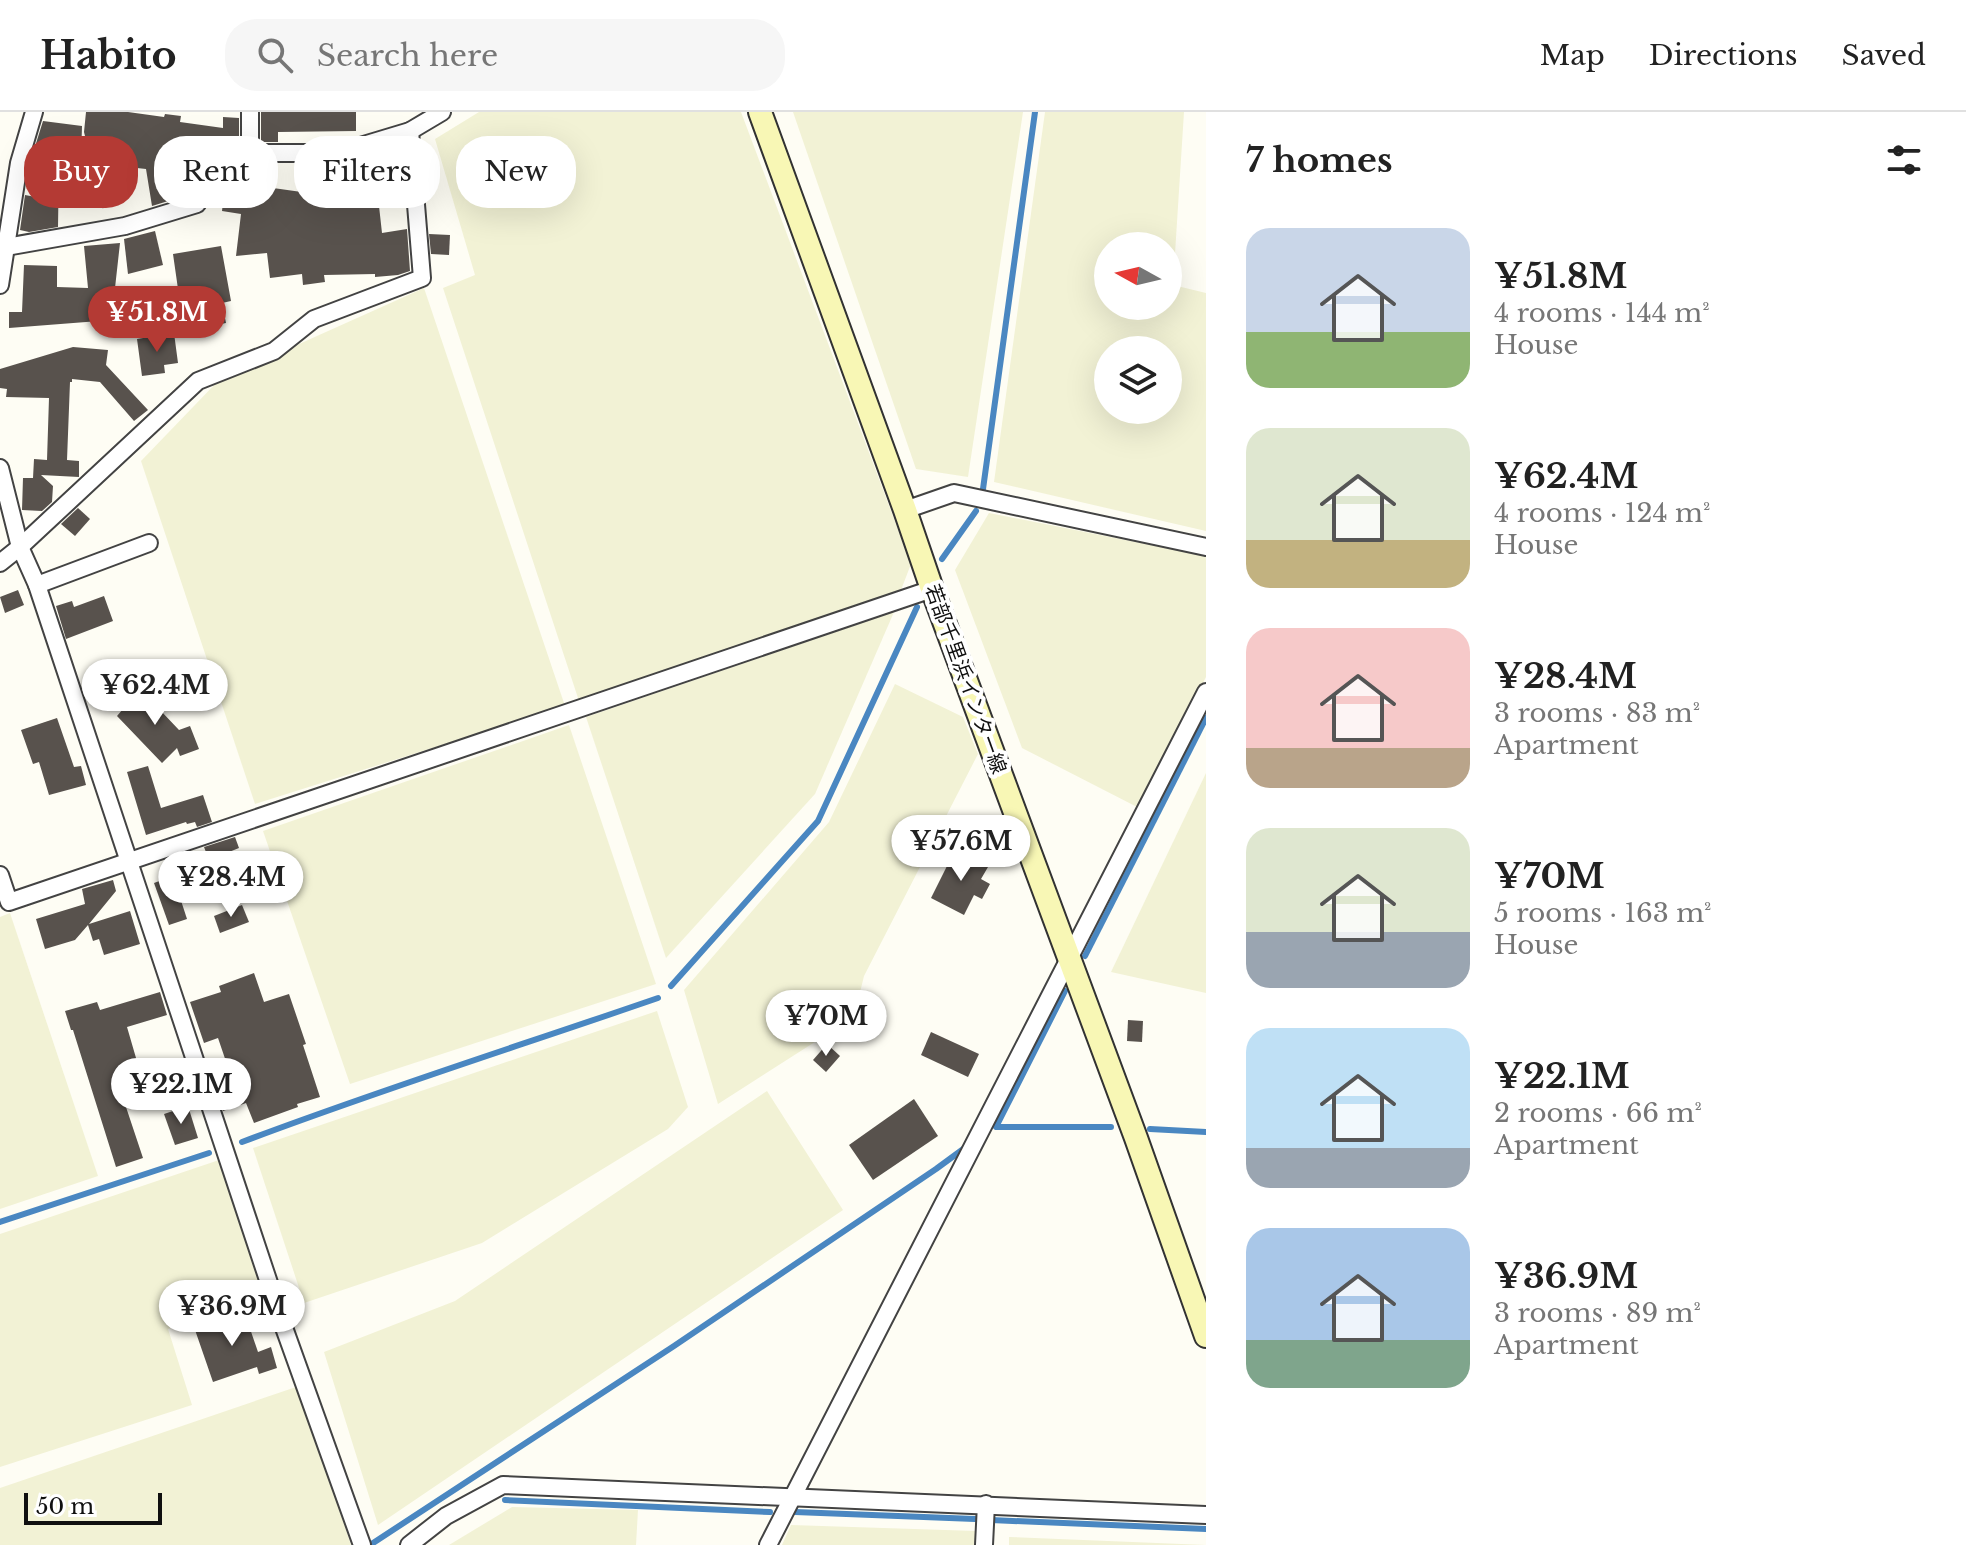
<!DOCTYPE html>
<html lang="en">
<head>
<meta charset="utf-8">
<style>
  :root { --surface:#fff; --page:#f6f6f6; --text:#222; --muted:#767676; --line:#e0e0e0; --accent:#b43a34 }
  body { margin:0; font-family:"Libre Baskerville","Noto Sans JP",serif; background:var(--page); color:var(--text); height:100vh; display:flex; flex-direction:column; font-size:30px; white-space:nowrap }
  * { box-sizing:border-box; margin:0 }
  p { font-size:26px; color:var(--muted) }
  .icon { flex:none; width:44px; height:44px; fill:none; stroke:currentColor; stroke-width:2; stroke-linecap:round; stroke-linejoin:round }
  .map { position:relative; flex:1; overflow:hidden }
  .drawer { display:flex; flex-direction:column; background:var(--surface); width:760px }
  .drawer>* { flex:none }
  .banner { position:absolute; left:24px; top:24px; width:760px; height:72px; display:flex; gap:16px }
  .needle { width:52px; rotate:278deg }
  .tools { position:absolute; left:1094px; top:120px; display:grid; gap:16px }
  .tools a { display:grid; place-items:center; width:88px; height:88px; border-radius:50%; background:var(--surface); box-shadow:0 8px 32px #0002; font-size:40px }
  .scale { position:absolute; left:24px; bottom:20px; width:138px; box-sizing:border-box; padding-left:8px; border:4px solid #101010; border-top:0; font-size:22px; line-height:28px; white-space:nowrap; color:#101010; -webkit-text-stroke:6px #fff; paint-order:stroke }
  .price { position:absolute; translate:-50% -68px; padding:0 18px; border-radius:28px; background:#fff; color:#222; font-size:26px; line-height:52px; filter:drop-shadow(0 2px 4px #0008) }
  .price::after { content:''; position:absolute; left:50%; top:48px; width:24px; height:18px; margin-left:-12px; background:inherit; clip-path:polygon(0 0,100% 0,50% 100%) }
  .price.current { background:var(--accent); color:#fff }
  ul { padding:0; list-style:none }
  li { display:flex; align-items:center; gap:24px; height:200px; padding:0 40px }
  li span { display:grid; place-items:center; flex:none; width:224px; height:160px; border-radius:24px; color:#555 }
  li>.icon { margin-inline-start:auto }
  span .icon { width:96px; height:96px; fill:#fffc; stroke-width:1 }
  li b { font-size:34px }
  h2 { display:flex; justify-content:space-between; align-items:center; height:96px; padding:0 40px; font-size:34px }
  .chip { padding:0 28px; border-radius:32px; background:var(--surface); box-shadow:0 8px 32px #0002; font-size:28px; line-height:72px }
  .chip.current { background:var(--accent); color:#fff }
  header { display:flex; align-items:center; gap:48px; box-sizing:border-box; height:112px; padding:0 40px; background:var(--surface); border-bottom:2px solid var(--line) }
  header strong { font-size:38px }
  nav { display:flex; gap:44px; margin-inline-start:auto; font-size:28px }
  .search { width:560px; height:72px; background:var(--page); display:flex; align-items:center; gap:20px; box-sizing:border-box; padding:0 28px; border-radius:32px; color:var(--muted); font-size:30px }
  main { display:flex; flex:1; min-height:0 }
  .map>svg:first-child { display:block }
</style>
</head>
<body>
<header>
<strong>Habito</strong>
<div class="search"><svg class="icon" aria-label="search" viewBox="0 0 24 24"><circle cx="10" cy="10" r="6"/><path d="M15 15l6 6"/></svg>Search here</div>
<nav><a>Map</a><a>Directions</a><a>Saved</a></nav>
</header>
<main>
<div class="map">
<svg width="1206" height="1433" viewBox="0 0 1206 1433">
  <rect width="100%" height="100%" fill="#fefdf4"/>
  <g fill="#f2f2d5" fill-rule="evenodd">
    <path d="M479,0h262l170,452 -10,26 -322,111 -136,-413 32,-13 -40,-136z"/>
    <path d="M793,0h230l-55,365 -52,-8z"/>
    <path d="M1045,0h139l-11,173 33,8v238l-212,-49zM1108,134h60v60h-60zM1108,238h60v60h-60z"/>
    <path d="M424,176l141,418 -310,98 -114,-343 78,-81z"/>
    <path d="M989,401l217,43v121l-67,131 -117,-60 -67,-178z"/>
    <path d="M894,500l-79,182 -149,164 -80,-241z"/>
    <path d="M895,572l68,33 15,37 -114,222 -10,41 -136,87 -34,-114 145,-168z"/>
    <path d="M569,613l87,259 -306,100 -87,-253z"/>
    <path d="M1206,661v220l-95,-21z"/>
    <path d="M10,801l88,263 -98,33v-292z"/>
    <path d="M657,899l31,96 -20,22 -186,114 -178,60 -51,-155z"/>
    <path d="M767,979l76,119 -465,315 -54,-173 131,-51z"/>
    <path d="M225,1046l46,138 -103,33 24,76 -192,62v-233z"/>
    <path d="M299,1274l52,159h-351v-57z"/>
    <path d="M512,1395l126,3 -2,35h-187z"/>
    <path d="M791,1413l185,6 -1,14h-193z"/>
    <path d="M1009,1425l197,8h-197z"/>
  </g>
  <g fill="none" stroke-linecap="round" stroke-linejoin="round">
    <g stroke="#4a87c1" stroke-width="6">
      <path d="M983,377l52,-377"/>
      <path d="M942,447l34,-48"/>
      <path d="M1085,844l121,-238"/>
      <path d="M671,874l147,-165 99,-214"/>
      <path d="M1065,879l-69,136h115"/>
      <path d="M1150,1017l56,3"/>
      <path d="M242,1030c137,-52 277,-96 416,-144"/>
      <path d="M0,1110l209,-69"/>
      <path d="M505,1388l265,12"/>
      <path d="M795,1400l180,7"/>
      <path d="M991,1408l215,9"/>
      <path d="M370,1433l304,-199 262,-177 30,-22"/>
    </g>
  </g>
  <g fill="#58524d">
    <path d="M86,0h42l36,5 1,-3 16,2 -1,6 43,6v-11l16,1v27h-41l-3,16 -24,-3 7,40 -26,8 -6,-37 -36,-4 -7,44 -19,-77z"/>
    <path d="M261,0h95v19l-78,1v10h-17z"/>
    <path d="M43,9l39,5 -1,34h-22l-1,67 -29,5 -9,-2 5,-35 16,3 5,-43 -13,-2z"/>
    <path d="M344,50l3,38 31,-3 4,36 25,-4 3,42 -12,4 -23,2v-3l-51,1 1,7 -22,3 -1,-11 -32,4 -3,-25 -31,3 5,-42 -19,-3 4,-34 31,4 2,-17h18l-4,24 50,7 -2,-31z"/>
    <path d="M155,119l8,34 -35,9 -4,-35z"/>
    <path d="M429,122l21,1 -1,20 -18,-1z"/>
    <path d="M120,131l-7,63 -15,2 1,13 -90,7v-16h13l2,-47 33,1v21l31,1 -4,-42z"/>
    <path d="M221,134l10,55 -9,2 4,20 -42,8 -11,-77z"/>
    <path d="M174,221l4,30 -14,2 1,8 -23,3 -5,-37z"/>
    <path d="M73,235l35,3 -2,15 42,45 -14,11 -34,-39 -28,-3v3h-2l-3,78 12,1v16l-38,-2 12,11 -1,16 -10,9 -20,-1 1,-32h10l1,-19 13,1 2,-62 -43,-1 1,-8 -7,-1v-19z"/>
    <path d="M78,396l12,11 -15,17 -14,-12z"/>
    <path d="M18,478l6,15 -19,8 -5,-16z"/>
    <path d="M104,484l9,25 -47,18 -10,-33 16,-5 2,6z"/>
    <path d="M142,579l37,39 11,-4 9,23 -19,7 -3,-8 -15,15 -45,-47 6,-7 -7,-8 10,-9 8,7z"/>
    <path d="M57,606l17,49 7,-1 5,19 -37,10 -10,-33 -6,2 -12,-34z"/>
    <path d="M148,654l13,42 42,-13 9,27 -15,5 -2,-5 -8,2 -1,-2 -40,13 -19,-63z"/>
    <path d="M235,725l4,11 -30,12 -5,-13z"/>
    <path d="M955,738l33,17 -7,12 9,5 -8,15 -8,-4 -10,20 -33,-17z"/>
    <path d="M173,764l14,43 -18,6 -15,-42z"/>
    <path d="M241,766l6,19 -18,7 -7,-19z"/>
    <path d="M113,768l3,11 -27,33 41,-13 10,33 -36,11 -5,-16 -6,2 -5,-16 -13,15 -30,9 -9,-30 49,-15 -3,-15z"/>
    <path d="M242,793l7,17 -29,11 -6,-17z"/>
    <path d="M254,861l10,29 25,-8 17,50 -3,1 17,52 -23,7 1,3 -44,16 -8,-20 -23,8 -5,-18 17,-5 -17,-50 -14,5 -14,-41 31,-10 -2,-6z"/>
    <path d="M160,880l7,23 -40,12 16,55 -23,7 23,69 -27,9 -43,-137h-2l-6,-19 32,-9 3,8z"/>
    <path d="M1128,908l15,1 -1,21 -15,-1z"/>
    <path d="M931,920l48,22 -11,23 -47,-22z"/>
    <path d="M827,932l13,12 -14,16 -13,-12z"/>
    <path d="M914,987l24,37 -65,44 -24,-35z"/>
    <path d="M188,994l10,32 -23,7 -11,-31z"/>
    <path d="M244,1199l14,41 13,-5 6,21 -18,6 -2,-7 -44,15 -19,-55z"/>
  </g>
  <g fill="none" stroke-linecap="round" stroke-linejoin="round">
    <defs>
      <g id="minor">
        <path d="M250,41v-41"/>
        <path d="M0,136l125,-22 72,-22 24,-41 29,-10h87l73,-22 32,-19"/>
        <path d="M0,173l19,-122 15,-51"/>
        <path d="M0,356l20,79 17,38 245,737 80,223"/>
        <path d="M905,398l49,-17 252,54"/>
        <path d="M0,451l20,-16 178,-166 76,-30 40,-32 108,-41 -12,-147"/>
        <path d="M37,473l112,-42"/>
        <path d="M0,763l9,27 923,-313"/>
        <path d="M409,1433l37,-29 57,-31 703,30"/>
        <path d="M768,1433l438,-853"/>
        <path d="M984,1433l2,-41"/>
      </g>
      <path id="secondary" d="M760,0l145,398 27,79 204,549 70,198"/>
    </defs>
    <use href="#minor" stroke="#434343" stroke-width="20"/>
    <use href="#secondary" stroke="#323232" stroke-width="26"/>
    <use href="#minor" stroke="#fff" stroke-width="16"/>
    <use href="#secondary" stroke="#f8f7b5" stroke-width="22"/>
  </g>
  <g text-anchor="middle" stroke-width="8" stroke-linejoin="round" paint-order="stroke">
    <g font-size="20" fill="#101010" stroke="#fff">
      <text transform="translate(966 567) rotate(70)" y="7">若部千里浜インター線</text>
    </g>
  </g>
</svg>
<div class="tools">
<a><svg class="needle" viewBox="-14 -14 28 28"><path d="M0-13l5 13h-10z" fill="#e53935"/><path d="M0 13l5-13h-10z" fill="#767676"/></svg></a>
<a><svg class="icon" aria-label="layers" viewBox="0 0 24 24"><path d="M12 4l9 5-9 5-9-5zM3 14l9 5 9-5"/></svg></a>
</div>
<div class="scale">50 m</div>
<b class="price current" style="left:157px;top:242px">¥51.8M</b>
<b class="price" style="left:155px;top:615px">¥62.4M</b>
<b class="price" style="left:961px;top:771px">¥57.6M</b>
<b class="price" style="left:231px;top:807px">¥28.4M</b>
<b class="price" style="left:826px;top:946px">¥70M</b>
<b class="price" style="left:181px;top:1014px">¥22.1M</b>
<b class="price" style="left:232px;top:1236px">¥36.9M</b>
<div class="banner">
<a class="chip current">Buy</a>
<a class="chip">Rent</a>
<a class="chip">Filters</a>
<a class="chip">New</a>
</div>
</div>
<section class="drawer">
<h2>7 homes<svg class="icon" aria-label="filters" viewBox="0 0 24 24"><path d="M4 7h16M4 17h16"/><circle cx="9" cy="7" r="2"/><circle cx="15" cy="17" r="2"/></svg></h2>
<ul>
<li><span style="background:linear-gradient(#c9d6e8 65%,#8fb573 0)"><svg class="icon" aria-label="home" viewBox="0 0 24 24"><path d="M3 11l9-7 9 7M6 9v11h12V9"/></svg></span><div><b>¥51.8M</b><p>4 rooms · 144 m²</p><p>House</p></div></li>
<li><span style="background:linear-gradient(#dfe7d0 70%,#c2b280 0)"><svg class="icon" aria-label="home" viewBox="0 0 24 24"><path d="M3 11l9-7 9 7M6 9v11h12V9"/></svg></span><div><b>¥62.4M</b><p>4 rooms · 124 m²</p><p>House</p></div></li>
<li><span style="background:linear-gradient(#f6c9c9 75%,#b9a48a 0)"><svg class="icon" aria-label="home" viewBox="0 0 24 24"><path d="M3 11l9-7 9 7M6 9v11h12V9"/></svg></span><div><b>¥28.4M</b><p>3 rooms · 83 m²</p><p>Apartment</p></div></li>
<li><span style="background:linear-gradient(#dfe7d0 65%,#9aa5b1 0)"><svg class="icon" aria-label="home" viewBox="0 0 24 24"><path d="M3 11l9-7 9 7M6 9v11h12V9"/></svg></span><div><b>¥70M</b><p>5 rooms · 163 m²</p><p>House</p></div></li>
<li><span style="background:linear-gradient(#bfe0f5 75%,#9aa5b1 0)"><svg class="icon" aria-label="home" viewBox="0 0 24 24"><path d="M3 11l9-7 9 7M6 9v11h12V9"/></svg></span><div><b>¥22.1M</b><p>2 rooms · 66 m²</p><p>Apartment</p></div></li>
<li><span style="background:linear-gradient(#a9c7e8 70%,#7fa58c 0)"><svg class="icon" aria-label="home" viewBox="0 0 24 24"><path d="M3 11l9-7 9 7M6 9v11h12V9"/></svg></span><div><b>¥36.9M</b><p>3 rooms · 89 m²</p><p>Apartment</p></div></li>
</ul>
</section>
</main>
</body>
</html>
